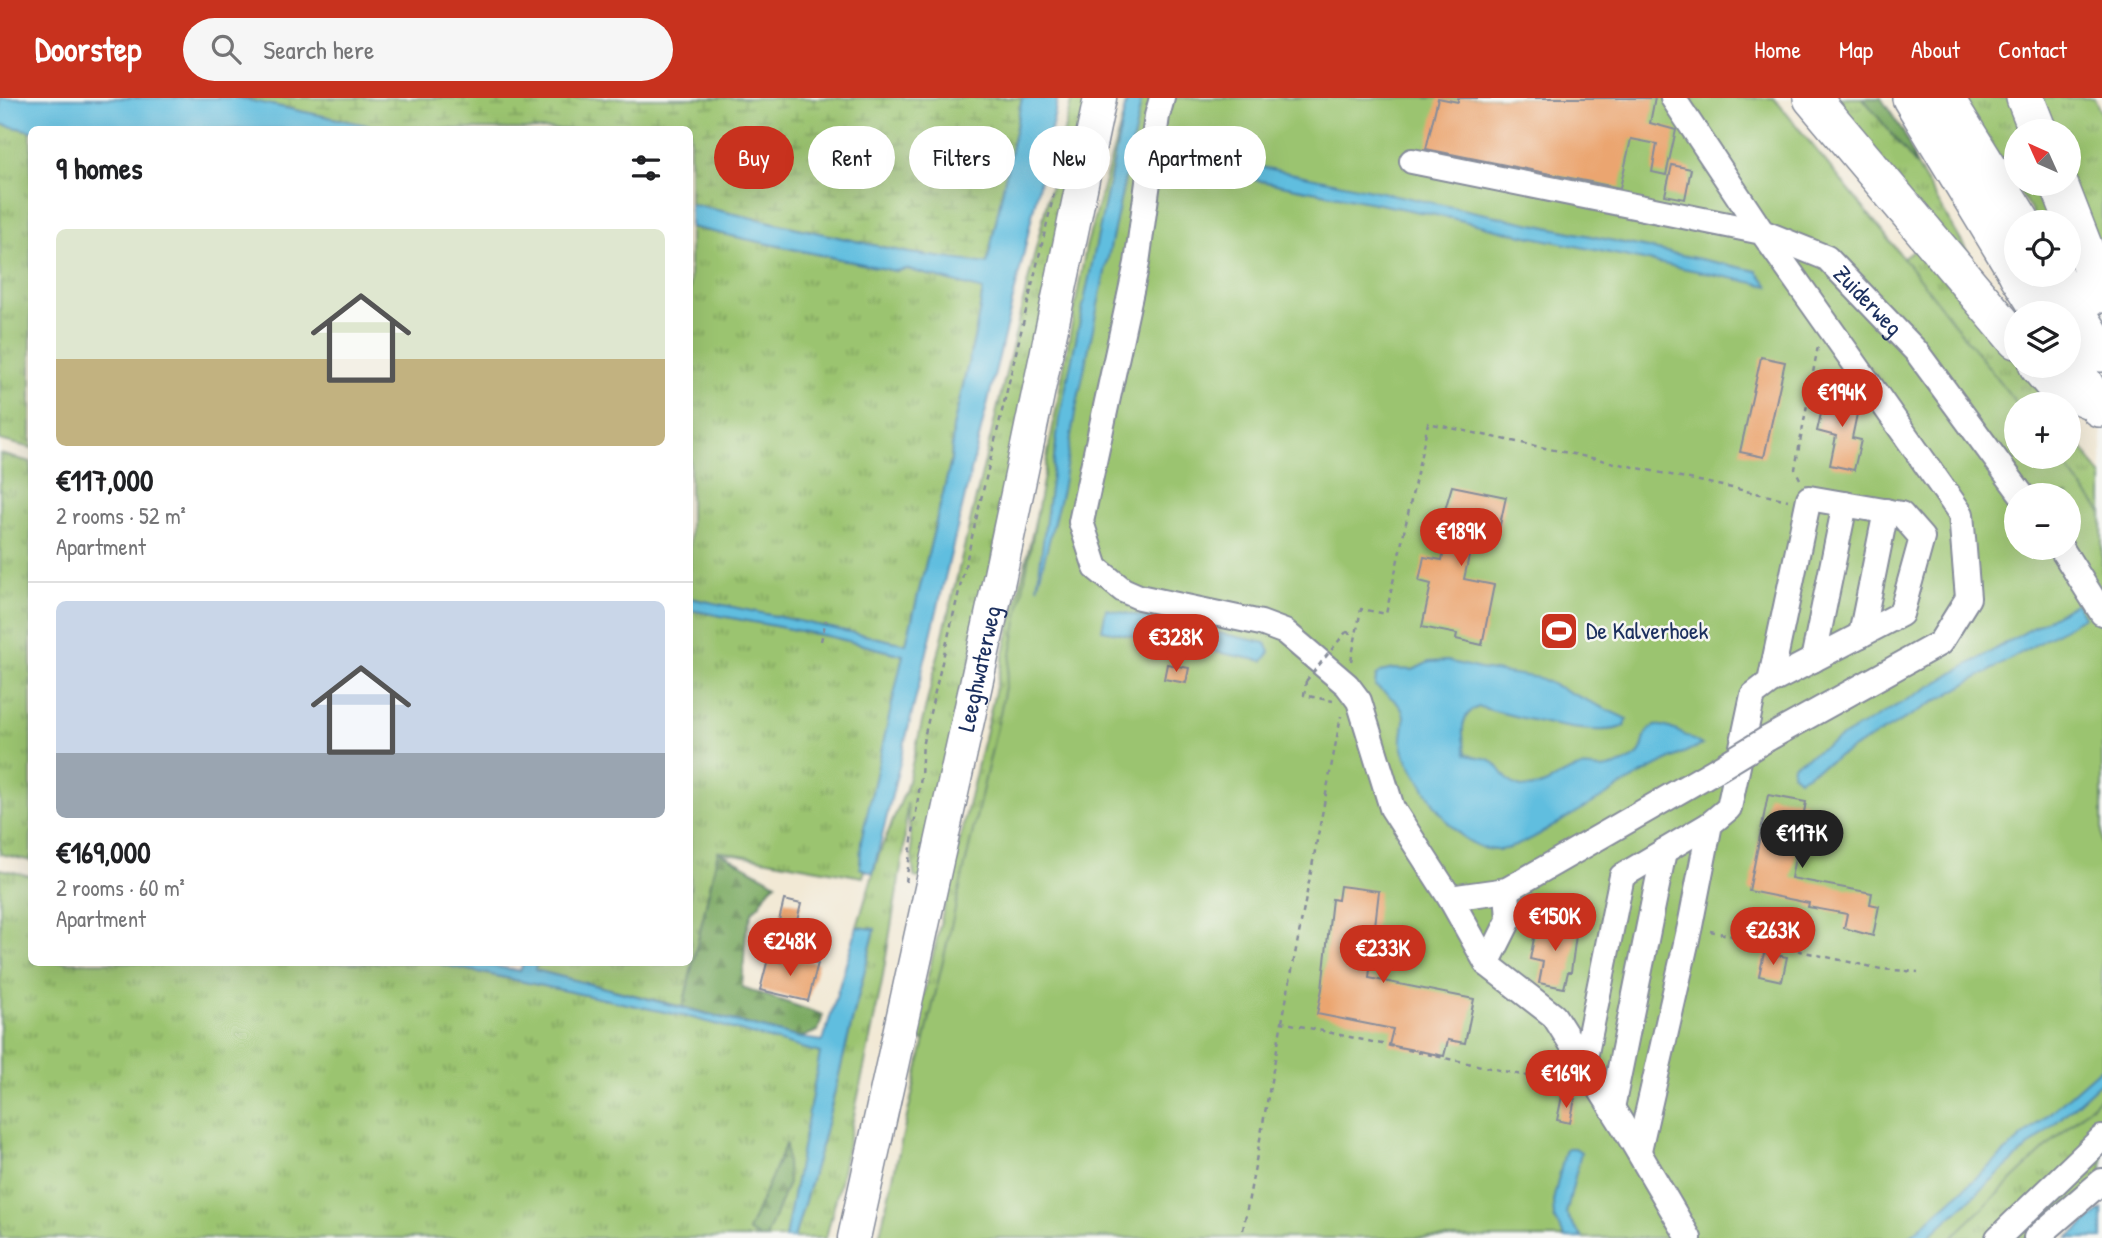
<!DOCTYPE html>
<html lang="en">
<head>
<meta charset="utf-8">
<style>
  :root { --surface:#fff; --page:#f6f6f6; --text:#202124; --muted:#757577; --line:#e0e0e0; --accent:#c8321e }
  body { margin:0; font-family:"Patrick Hand",sans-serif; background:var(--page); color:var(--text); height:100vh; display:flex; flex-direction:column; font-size:26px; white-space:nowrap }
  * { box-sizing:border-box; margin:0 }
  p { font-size:23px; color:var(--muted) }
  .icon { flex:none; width:38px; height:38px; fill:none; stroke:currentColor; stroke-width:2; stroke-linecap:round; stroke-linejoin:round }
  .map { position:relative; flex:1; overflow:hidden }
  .side { position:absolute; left:28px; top:28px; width:665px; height:840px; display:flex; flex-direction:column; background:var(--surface); border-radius:10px; box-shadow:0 7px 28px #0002 }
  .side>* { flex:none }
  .hud { position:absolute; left:714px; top:28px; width:665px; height:63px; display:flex; gap:14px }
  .needle { width:46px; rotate:315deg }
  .tools { position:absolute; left:2004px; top:21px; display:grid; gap:14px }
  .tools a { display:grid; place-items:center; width:77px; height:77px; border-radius:50%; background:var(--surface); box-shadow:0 7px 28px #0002; font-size:35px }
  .price { position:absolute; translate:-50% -60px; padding:0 16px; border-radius:24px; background:var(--accent); color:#fff; font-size:23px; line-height:46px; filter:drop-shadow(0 2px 4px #0008) }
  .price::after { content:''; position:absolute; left:50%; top:42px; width:21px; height:16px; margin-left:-10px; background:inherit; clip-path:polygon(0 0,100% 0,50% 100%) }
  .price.on { background:#222; color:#fff }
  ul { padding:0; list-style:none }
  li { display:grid; align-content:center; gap:14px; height:371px; padding:0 28px }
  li+li { border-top:2px solid var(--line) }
  li span { display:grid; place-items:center; height:217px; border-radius:10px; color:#555 }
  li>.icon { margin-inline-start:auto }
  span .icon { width:126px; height:126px; fill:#fffc; stroke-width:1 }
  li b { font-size:30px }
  h2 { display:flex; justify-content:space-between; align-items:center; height:84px; padding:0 28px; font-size:30px }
  .tag { padding:0 24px; border-radius:32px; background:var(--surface); box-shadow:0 7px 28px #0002; font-size:24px; line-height:63px }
  .tag.on { background:var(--accent); color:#fff }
  header { display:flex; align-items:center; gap:42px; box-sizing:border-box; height:98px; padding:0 35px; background:var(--accent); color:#fff }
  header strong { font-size:33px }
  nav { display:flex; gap:38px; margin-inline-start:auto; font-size:24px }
  .search { width:490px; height:63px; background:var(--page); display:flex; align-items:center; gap:18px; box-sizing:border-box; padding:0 24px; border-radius:38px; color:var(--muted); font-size:26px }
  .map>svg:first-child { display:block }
</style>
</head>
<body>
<header>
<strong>Doorstep</strong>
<div class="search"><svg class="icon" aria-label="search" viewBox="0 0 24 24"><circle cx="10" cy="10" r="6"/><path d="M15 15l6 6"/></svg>Search here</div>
<nav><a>Home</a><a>Map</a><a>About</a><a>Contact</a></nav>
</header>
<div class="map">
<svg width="2102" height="1140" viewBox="0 0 2102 1140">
  <defs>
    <pattern id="grass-tufts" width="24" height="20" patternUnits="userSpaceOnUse" patternTransform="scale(1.75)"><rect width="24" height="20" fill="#9bc470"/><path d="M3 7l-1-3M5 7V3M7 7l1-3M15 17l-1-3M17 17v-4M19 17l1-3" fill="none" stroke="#7ea05f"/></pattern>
    <pattern id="forest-firs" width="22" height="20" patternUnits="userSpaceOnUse" patternTransform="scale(1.75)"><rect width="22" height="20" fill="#7caa62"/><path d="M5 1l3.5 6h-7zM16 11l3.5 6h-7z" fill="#658b54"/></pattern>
    <pattern id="wetland-marsh" width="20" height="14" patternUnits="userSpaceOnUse" patternTransform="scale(1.75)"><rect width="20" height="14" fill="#9bc470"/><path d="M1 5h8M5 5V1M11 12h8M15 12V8" fill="none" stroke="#7ea05f"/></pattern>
  </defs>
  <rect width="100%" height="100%" fill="#f6f6f2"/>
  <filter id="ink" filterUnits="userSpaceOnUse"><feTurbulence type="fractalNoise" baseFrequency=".0143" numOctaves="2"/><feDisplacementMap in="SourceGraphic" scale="14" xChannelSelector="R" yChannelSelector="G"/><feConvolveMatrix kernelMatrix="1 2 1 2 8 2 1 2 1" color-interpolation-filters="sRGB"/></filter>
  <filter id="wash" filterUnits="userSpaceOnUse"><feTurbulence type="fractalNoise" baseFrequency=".00686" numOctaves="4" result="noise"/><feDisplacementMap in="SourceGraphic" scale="28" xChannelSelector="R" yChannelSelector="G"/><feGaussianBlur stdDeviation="1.57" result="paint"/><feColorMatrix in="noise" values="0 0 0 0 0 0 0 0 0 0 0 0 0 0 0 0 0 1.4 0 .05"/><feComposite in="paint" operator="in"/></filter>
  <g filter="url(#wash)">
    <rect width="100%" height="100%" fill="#f2e9d5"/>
    <g fill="url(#grass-tufts)" stroke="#5b7a67" stroke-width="2">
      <path d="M1072,0h21l-170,781 -9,-2 -7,-74 -3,46 -23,138 -41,195 -14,56h-32l29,-99 52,-210 -18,-2 22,-73 27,-65z"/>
      <path d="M1822,0h41l54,68 87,148z"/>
      <path d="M1962,0h53l13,33h-12v53h33l14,38h-25z"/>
      <path d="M2033,0h61l8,17v151l-34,-82v-53h-21z"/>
      <path d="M0,26l31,7v317l-31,-8z"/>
      <path d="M690,129l205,44 12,-2 76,21 -7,40 -23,98 -2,33 -45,183 -216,-46z"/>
      <path d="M1918,148l132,158h-34v53h52l1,-29 33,49v109l-34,-91h-26l-168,-216z"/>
      <path d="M1059,322l-111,624 -35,-5z"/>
      <path d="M0,356l31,8v399l-31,-7z"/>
      <path d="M690,512l142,27 71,18 -43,213 5,2 -2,7 -145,-26 -35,156 -149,-37 2,-8h154z"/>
      <path d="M0,771l31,7 1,86 403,1 258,55 128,35 -36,185h-785z"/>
      <path d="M2102,983v53l-110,104h-65z"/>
      <path d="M2102,1054v24l-74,62h-17z"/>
    </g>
    <g fill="url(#forest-firs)" stroke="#4c6c60" stroke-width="2">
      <path d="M1863,0h18l23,35 13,33z"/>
      <path d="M718,753l58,32c-12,6 -11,21 -23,27l-7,23 -4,54 81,28 -5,16 -18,7 -117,-31z"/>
      <path d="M786,1045l2,40 -22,55h-7l-11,-7z"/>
    </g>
    <path fill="url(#wetland-marsh)" stroke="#5b7a67" stroke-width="2" d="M238,0h784l-35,167 -78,-12 -219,-49v-74l-305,-1z"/>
    <path fill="#9bc470" stroke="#5b7a67" stroke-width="2" fill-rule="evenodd" d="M1128,0h646l109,134 134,172 -1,53h42l44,56v582l-151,143h-1072l121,-524 86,-467zM2016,397h52v53h-52z"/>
    <g fill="#61bedf" stroke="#3e769e" stroke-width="2">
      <path d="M0,0h238l147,31 -354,2 -31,-7z"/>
      <path d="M1022,0h36l-38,172 -147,603 -13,-5 1,-27 42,-186 -71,-18 -142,-27v-12l216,46 45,-183 2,-33 23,-98 7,-40 -76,-21 -12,2 -205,-44v-23l219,49 78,11z"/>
      <path d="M1127,0h15l-67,315 -13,77 -25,98 22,-168z"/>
      <path d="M1166,49l591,124 12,15 -256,-53 -62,-15 -288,-56z"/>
      <path d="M2076,505l8,14 -285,162 -7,-6 1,-8z"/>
      <path d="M1106,511l160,34 4,9 -7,9 -161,-31z"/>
      <path d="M1447,563l33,8 59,9 88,41 -2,7c-28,14 -114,-11 -146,-19 -21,7 -17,29 -13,47 8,4 19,2 26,7 10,7 13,21 26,25 22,7 37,-10 55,-16 10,-4 17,-2 26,-1 11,0 27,-6 36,-12 12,-7 5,-23 18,-30 11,-6 39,12 49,18 -48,19 -92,49 -137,74 -16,10 -49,31 -68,31 -34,0 -59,-38 -74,-64 -7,-12 -20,-29 -21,-43 -1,-8 3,-18 2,-27 -2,-14 -19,-22 -29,-30l1,-9 5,-5 12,-3 20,1 16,-8z"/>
      <path d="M857,829l18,2 -52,210 -29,99h-9l35,-185 -127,-35 -258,-55h44l41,8 3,-8h13l-1,7 265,68 23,3z"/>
      <path d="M2102,969v14l-175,157h-19z"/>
      <path d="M1568,1050h7l6,4 -15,62 16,24h-17l-11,-20 -1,-17 12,-49z"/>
      <path d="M2102,1111v29h-34z"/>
    </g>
    <g id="blocks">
      <g fill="#eba56f">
        <path d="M1438,0l20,4v-4h197l-5,25 26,7 -10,45 -14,-3 5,-28 -26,-5 -11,49 -194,-39z"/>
        <path d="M1672,67l19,4 -6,30 -20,-4z"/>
        <path d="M1761,259l24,5 -21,95 -24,-5z"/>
        <path d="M1858,296l9,13 -10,7 -5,24 9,2 -7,30 -24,-5 6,-29 -19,-5 6,-26 13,-9 14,3z"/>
        <path d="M1452,388l54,11 -8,37 -23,-5 -11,50 30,6 -12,60 -26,-6 1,-5 -35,-7 9,-43 -12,-3 5,-24 18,3 8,-36 -6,-1 2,-10h-2z"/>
        <path d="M1167,566l22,4 -3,15 -22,-4z"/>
        <path d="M1768,697l38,7 -15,76 81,15 -2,11 9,2 -6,30 -29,-8 3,-14 -39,-7 1,-4 -60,-12z"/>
        <path d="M1340,788l39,5 -10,87 105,21 -9,44 -17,-3 -4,16 -55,-11 4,-16 -76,-15 5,-25 10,-90 6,1z"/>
        <path d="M784,802l17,4 -7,29 -17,-4z"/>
        <path d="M1551,825l26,5 -6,44h-3l-4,16 -25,-5 4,-21 -13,-3 6,-31 13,3z"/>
        <path d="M1764,855l23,4 -5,24 -23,-5z"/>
        <path d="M782,859l36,6 -10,38 -48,-11 8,-31 13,3z"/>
        <path d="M1562,998l13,3 -5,24 -13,-3z"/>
      </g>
    </g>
  </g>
  <g filter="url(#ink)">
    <use href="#blocks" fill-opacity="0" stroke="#868c9a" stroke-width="2"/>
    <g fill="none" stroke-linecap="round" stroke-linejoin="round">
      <defs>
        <g id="minor">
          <path d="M1162,0l-5,18 -20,147 -56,259 15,46 27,22 16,7 122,26 24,9 62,53 12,16 33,107 58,90 37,66 67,52 68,108 67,114"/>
          <path id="s1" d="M1673,0l89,134 65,26 89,93 106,144"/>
          <path d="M1412,63l350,71 199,282 7,84 -28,45 -173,96"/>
          <path d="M2061,450l41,65"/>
          <path d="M1861,537l25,-124"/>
          <path d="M1813,562l32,-156"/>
          <path d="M1450,800l57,-8 209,-120"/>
          <path d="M1487,866l22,-44 -2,-30"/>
          <path d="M1584,965l38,-187 88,-52"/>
          <path d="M1612,1010l52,-257"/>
          <path d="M1639,1052l51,-224 20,-102 19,-16 24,-113 17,-13 39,-184 92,16 21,24 -21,76 -131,68"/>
          <path d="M1998,1140l104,-100"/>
          <path d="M2036,1140l66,-57"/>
        </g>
        <g id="major">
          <path id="s2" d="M854,1140l146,-663 100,-477"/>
        </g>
        <g id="highway">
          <path d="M1812,0l204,242"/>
          <path d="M1911,0l105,173"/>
          <path d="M1945,0l77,124"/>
          <path d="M2025,0l13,33"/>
          <path d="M2059,86l43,110"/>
          <path d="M2018,177l24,38"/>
          <path d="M2054,177l48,78"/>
          <path d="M2068,260l31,50"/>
          <path d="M2038,268l17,20 40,16"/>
        </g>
      </defs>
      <use href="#minor" stroke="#868c9a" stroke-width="28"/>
      <use href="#major" stroke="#868c9a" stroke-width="35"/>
      <use href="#highway" stroke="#868c9a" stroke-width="40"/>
      <g stroke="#868c9a" stroke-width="2.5" stroke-dasharray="5 5" stroke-linecap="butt">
        <path d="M1800,381l-5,-10 23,-123"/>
        <path d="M1346,534l10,2"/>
        <path d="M821,543l5,-21"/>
        <path d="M1351,563l10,-52 25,5 42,-191 360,77"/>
        <path d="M1306,583l-2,14 29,6"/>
        <path d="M906,784l15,-105 2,-35 134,-561"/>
        <path d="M1710,833l171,38 37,3"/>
        <path d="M1282,924l59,-306"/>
        <path d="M1243,1132l39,-208 294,65"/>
      </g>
      <use href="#minor" stroke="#fff" stroke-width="24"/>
      <use href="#major" stroke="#fff" stroke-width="32"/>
      <use href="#highway" stroke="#fff" stroke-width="37"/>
      <defs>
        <path id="minor-bridge" d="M1716,672l51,-31"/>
      </defs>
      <use href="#minor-bridge" stroke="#868c9a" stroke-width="28" stroke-linecap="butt"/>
      <path stroke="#868c9a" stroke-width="2.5" stroke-dasharray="5 5" stroke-linecap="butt" d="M1306,583l40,-49"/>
      <use href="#minor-bridge" stroke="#fff" stroke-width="24"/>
    </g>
  </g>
  <defs>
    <symbol id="stadium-square" viewBox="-11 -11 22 22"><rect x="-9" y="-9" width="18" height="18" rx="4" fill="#c8321e" stroke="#f6f6f2"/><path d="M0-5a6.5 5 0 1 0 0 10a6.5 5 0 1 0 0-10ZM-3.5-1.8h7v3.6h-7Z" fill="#fff"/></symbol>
  </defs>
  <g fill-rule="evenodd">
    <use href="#stadium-square" x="1537" y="511" width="44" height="44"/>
  </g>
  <g text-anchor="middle" stroke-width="5" stroke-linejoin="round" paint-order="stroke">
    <g font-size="24" fill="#1b2f5e" stroke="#f6f6f2">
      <text dy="8" stroke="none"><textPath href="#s1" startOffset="290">Zuiderweg</textPath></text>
      <text dy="8" stroke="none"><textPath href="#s2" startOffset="583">Leeghwaterweg</textPath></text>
    </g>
    <g font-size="24" fill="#1b2f5e" stroke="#f6f6f2" text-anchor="start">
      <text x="1586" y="541">De Kalverhoek</text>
    </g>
  </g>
</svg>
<div class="tools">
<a><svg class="needle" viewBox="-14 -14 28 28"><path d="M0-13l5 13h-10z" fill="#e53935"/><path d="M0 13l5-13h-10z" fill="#757577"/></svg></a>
<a><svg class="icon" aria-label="locate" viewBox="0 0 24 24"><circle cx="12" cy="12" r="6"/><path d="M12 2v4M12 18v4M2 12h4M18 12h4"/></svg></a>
<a><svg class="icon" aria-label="layers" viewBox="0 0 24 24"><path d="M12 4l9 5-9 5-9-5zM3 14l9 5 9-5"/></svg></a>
<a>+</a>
<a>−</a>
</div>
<b class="price" style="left:1842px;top:331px">€194K</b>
<b class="price" style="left:1461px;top:470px">€189K</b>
<b class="price" style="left:1176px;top:576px">€328K</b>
<b class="price on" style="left:1802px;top:772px">€117K</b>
<b class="price" style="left:1555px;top:855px">€150K</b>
<b class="price" style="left:1773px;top:869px">€263K</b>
<b class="price" style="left:790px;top:880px">€248K</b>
<b class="price" style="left:1383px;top:887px">€233K</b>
<b class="price" style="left:1566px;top:1012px">€169K</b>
<div class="hud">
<a class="tag on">Buy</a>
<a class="tag">Rent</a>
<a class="tag">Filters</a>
<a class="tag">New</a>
<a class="tag">Apartment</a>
</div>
<section class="side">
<h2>9 homes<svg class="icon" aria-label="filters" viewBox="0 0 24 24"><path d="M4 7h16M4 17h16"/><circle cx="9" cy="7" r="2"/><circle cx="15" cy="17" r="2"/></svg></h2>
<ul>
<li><span style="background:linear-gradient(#dfe7d0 60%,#c2b280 0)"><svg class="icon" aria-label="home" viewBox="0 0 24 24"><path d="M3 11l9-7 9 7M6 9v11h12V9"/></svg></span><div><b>€117,000</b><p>2 rooms · 52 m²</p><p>Apartment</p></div></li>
<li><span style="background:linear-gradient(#c9d6e8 70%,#9aa5b1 0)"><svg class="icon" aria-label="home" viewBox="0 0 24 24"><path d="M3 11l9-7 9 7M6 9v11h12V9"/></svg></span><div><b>€169,000</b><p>2 rooms · 60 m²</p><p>Apartment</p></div></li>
</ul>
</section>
</div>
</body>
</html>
